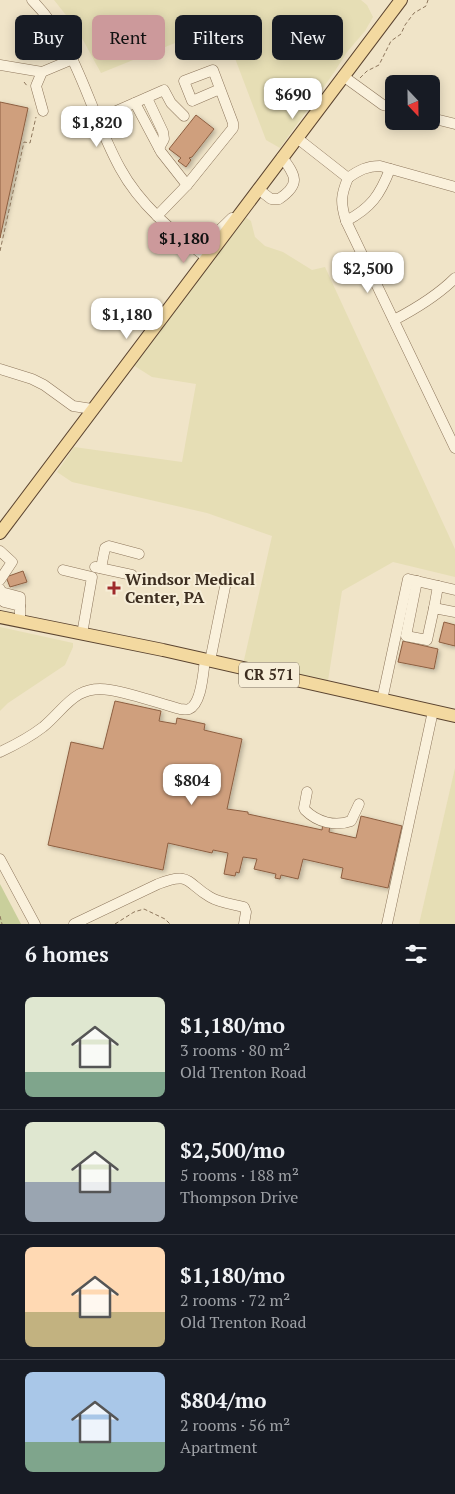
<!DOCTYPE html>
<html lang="en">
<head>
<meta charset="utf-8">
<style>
  :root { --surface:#171b24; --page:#20242c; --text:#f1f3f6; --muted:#9ea1a6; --line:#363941; --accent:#cc999b }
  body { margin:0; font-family:"PT Serif",serif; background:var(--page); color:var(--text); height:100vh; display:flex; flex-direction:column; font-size:19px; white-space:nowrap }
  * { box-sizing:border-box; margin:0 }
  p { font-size:16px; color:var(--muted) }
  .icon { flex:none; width:28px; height:28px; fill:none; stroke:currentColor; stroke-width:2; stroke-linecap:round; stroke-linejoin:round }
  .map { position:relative; height:924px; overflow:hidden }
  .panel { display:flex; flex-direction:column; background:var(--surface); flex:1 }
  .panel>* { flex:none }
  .hud { position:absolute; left:15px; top:15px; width:425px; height:45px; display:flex; gap:10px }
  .needle { width:32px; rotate:158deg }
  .controls { position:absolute; left:385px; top:75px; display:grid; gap:10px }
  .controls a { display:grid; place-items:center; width:55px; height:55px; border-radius:8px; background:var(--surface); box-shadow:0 2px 12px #0003; font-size:25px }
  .price { position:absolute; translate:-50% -42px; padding:0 11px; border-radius:10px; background:#fff; color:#222; font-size:16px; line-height:32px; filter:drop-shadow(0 1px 2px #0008) }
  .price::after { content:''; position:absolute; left:50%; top:30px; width:15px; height:11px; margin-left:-8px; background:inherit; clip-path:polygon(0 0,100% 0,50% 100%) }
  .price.on { background:var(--accent); color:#111 }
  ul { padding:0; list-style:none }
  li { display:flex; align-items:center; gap:15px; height:125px; padding:0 25px }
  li+li { border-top:1px solid var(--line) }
  li span { display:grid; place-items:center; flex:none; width:140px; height:100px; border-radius:8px; color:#555 }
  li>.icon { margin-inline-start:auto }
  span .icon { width:60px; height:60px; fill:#fffc; stroke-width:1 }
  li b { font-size:21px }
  h2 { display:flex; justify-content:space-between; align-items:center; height:60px; padding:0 25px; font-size:21px }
  .tag { padding:0 18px; border-radius:8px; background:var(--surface); box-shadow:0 2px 12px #0003; font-size:18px; line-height:45px }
  .tag.on { background:var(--accent); color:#111 }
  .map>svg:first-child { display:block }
</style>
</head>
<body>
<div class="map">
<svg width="455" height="924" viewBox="0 0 455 924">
  <defs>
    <filter id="shadow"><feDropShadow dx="2" dy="2" stdDeviation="2.5" flood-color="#0004"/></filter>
  </defs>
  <rect width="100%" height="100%" fill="#f0e4c8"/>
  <g fill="#e6deb5">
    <path d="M54,0h307l6,5 6,12 -8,14 -18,21 -12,19 -55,77 -14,-8 -44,-116 -121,49 -24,-44z"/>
    <path d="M244,216l7,5 4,16 10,9 18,6 29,18 13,-3 130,282v28l-62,-15 -51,29 -15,96 -85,-18 30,-133 -65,-23 -135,-31 -15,-10 17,-25 108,15 14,-78 -44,-7 -19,-12z"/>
    <path d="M0,627l73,16v4l-8,18 -57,38 -8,8z"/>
    <path d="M455,768v156h-36z"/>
  </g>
  <path fill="#c9cf9b" d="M0,884l21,40h-21z"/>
  <g fill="#cf9f7d" stroke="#8d5f41" filter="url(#shadow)">
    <path d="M0,102l28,6 -28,130z"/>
    <path d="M196,115l18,14 -22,28 -3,1 2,2 -5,7 -8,-6 3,-3 -12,-9z"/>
    <path d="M23,571l4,11 -17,5 -4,-10z"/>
    <path d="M444,622l11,3v21l-16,-4z"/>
    <path d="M403,641l35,8 -4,20 -36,-7z"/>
    <path d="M115,701l46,10 -2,10 17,3 1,-6 28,6 -1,6 38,9 -15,70 21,3v2l74,16 1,-7 7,2 -1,7 27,6 5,-22 41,10 -14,62 -47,-10 2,-10 -40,-9 -5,20 -17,-4 -1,4 -5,-1 1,-4 -22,-5 3,-10 -14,-2 -4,16 -3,-1 -1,4 -11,-2 4,-21 -15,-3 -1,3 -44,-10 -5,27 -115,-25 23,-103 32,7z"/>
  </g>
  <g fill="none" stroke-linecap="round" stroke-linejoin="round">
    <defs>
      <g id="minor">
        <path d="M32,0c47,47 57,112 88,168 20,37 53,64 86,89"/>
        <path d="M0,65l42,7 31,-13"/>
        <path d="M42,72l-6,14 7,25"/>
        <path d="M343,76l40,29 11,3"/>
        <path d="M147,98l16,34 1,7 -5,9"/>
        <path d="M135,103l26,49 26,33"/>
        <path d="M431,118l24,6"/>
        <path d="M98,119l66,-29 7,13 13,13"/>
        <path d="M297,138l51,40c-7,17 -8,24 -2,43l109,227"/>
        <path d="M348,178c11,-8 19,-12 32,-12l75,21"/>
        <path d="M258,189l13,10h8c22,-15 17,-23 3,-42"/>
        <path d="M157,216l30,-31 46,-57v-5l-20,-53 -29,11 8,20 28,-12"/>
        <path d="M346,221c25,-13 34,-26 44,-52"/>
        <path d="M185,238c24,7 31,-5 47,-20"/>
        <path d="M394,320c23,-12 43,-24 61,-42"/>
        <path d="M0,369l32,10 12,6 29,21 19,3"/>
        <path d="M0,551l12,11 -12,18"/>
        <path d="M95,567l37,8"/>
        <path d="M101,568l4,-20 4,-2 30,8"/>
        <path d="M63,570l29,7 -10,57"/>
        <path d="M417,581l-11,55 21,4 7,-32 21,4"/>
        <path d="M0,589l4,13 16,4v15"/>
        <path d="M1,592l19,5v9"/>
        <path d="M434,608l4,-22"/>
        <path d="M210,661l17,-84"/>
        <path d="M382,700l26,-121 47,11"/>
        <path d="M0,752c15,-7 30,-15 43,-25 22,-18 32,-43 67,-37 24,4 48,13 70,19 3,0 6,1 9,0 13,-5 14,-37 16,-49"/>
        <path d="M307,792l-3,16 1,2c12,12 30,17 46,11l8,-17"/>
        <path d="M0,859l35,65"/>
        <path d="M74,924l84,-40c33,-13 28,-1 52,13 10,6 22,7 34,10l2,5 -2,12"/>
        <path d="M387,924l46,-213"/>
      </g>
      <g id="major">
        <path d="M0,533l401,-533"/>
        <path d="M0,617l163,33 292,66"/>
      </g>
    </defs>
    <use href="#minor" stroke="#8d765c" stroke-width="11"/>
    <use href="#major" stroke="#5b4430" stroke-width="14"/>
    <g stroke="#8d765c" stroke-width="1" stroke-dasharray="4 2.5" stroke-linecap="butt">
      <path d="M55,56l1,-7"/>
      <path d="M360,78l7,-7 12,-6 12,-24 10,-7 4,-9 9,-12 12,-7 2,-6"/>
      <path d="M24,82l4,5"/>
      <path d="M0,251l24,-109 6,1 6,-26"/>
      <path d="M0,916l2,8"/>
      <path d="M115,924l19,-12 10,-3 21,10 5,5"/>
    </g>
    <use href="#minor" stroke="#faf1dc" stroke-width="10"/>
    <use href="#major" stroke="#f3d9a0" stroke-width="12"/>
  </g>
  <path fill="#9e2a2b" stroke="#f7eed8" stroke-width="2" d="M111.5 580.5h5v5h5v5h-5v5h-5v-5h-5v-5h5z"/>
  <g text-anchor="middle" stroke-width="4" stroke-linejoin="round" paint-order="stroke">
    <rect fill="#f7eed8" stroke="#756857" stroke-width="1" x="239" y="662.5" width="60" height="25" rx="4"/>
    <g font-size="15" font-weight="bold" fill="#3d2e20">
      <text x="269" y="680">CR 571</text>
    </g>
    <g font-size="16" font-weight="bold" fill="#3d2e20" stroke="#f7eed8" text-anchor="start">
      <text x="125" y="585">Windsor Medical<tspan x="125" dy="18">Center, PA</tspan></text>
    </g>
  </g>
</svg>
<div class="controls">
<a><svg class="needle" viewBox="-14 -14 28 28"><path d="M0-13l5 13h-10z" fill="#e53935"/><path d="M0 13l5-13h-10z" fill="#9ea1a6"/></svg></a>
</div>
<b class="price" style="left:293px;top:120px">$690</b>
<b class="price" style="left:97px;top:148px">$1,820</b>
<b class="price on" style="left:184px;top:264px">$1,180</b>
<b class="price" style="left:368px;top:294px">$2,500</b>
<b class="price" style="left:127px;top:340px">$1,180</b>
<b class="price" style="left:192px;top:806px">$804</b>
<div class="hud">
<a class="tag">Buy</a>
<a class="tag on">Rent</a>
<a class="tag">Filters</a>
<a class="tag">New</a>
</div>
</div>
<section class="panel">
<h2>6 homes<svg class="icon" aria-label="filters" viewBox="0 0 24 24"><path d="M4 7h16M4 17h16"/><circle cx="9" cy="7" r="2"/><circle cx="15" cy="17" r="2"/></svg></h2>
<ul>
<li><span style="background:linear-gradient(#dfe7d0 75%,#7fa58c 0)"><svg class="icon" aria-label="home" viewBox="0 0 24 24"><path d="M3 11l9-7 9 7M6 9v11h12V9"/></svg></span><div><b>$1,180/mo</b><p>3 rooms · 80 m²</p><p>Old Trenton Road</p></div></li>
<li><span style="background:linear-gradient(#dfe7d0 60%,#9aa5b1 0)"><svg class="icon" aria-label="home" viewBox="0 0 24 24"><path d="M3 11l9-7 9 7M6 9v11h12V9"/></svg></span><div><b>$2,500/mo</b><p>5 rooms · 188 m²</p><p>Thompson Drive</p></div></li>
<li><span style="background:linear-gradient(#ffd9b3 65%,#c2b280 0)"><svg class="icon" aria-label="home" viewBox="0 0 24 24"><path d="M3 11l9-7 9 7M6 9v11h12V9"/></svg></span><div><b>$1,180/mo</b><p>2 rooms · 72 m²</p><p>Old Trenton Road</p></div></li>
<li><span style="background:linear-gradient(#a9c7e8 70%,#7fa58c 0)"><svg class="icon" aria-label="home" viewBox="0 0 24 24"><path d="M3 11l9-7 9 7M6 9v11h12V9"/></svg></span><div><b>$804/mo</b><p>2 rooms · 56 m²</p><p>Apartment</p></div></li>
</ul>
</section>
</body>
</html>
